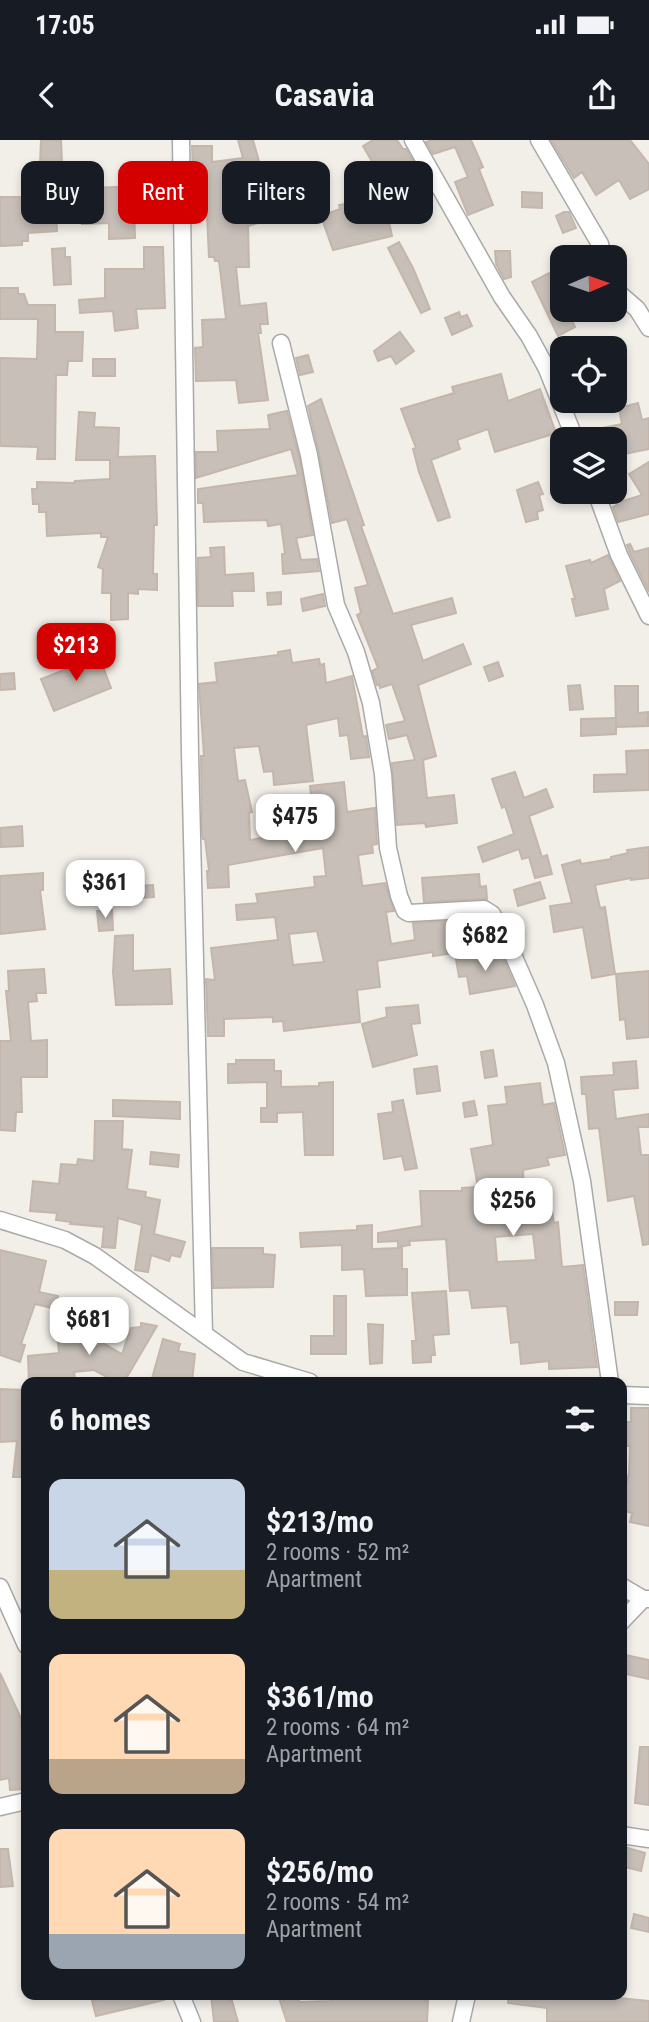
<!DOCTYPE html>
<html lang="en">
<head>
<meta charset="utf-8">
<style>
  :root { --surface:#171b24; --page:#20242c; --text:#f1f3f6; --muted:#9ea1a6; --accent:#d40000 }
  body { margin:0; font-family:"Roboto Condensed",sans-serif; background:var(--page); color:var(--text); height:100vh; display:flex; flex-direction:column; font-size:26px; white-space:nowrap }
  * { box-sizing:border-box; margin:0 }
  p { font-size:23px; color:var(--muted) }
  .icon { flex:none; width:38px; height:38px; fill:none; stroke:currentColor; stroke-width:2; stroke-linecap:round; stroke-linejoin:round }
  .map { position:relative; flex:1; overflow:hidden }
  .side { position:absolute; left:21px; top:1237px; width:606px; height:623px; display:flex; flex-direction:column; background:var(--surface); border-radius:14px; box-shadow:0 4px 10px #0003 }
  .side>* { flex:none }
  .top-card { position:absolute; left:21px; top:21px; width:607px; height:63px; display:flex; gap:14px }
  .needle { width:46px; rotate:88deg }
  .fabs { position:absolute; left:550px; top:105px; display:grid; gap:14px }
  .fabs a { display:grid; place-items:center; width:77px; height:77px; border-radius:14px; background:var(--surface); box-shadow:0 4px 10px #0003; font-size:35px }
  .price { position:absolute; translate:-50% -60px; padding:0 16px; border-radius:14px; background:#fff; color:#222; font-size:23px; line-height:46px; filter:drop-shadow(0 2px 4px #0008) }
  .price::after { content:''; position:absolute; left:50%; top:42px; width:21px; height:16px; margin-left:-10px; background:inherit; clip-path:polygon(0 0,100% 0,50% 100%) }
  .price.on { background:var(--accent); color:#fff }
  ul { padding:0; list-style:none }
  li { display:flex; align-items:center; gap:21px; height:175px; padding:0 28px }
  li span { display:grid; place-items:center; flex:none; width:196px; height:140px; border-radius:14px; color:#555 }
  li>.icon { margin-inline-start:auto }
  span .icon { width:84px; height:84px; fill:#fffc; stroke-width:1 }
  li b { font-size:30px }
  h2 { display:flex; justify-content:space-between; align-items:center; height:84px; padding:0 28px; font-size:30px }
  .chip { padding:0 24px; border-radius:14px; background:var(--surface); box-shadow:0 4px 10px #0003; font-size:24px; line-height:63px }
  .chip.on { background:var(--accent); color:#fff }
  .status { display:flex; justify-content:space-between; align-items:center; height:49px; padding:0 35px; background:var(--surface); direction:ltr }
  .status svg { height:19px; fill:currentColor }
  header { display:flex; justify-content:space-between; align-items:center; height:91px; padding:0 28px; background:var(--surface); font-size:32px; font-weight:700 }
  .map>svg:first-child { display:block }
</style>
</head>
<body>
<div class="status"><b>17:05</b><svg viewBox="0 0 49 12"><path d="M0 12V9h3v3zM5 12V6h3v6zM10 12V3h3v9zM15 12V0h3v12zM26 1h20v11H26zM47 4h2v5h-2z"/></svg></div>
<header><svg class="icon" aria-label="back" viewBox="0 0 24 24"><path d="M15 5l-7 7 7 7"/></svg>Casavia<svg class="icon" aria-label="share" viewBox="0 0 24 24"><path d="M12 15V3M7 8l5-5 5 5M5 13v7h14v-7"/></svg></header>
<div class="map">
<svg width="649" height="1882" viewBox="0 0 649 1882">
  <rect width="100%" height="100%" fill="#f2efe9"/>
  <g fill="#c7bfb8" stroke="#c4b6ab" stroke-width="2" fill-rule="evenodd">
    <path d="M41,0h20l1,23 5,-1 2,25 -30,2z"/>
    <path d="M238,0h15l22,78 -27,8 1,41h-13l4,39 26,-3 2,21h-8l1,9h-3l10,67 -29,3 -3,-23 -40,1 -1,-33 8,-1 -1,-27 24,-1 -7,-58h-4l-1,-4h-5l-2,-41 -12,1 -3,-71h20v16l31,-4z"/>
    <path d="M373,0h24l6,9h3l7,12h-2l17,28 1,10 -32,2 1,10 -11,2 5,23 -59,14 -12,-34 19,-7 -1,-4 53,-9 -29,-50z"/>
    <path d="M432,0h39l12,27 -4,2 14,36 -25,10 -13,-33 13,-5 -13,-30 -22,7 -7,-12z"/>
    <path d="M551,0h79l19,24v25l-19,10 -11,-19 -23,15 -14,-23 -8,6z"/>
    <path d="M139,33h21l-1,32 -25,-1 1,34 -26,1v-16l-27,1v-19h-10l-1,-16 68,-3z"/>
    <path d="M522,52l20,1v15l-20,-1z"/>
    <path d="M0,57h23l1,19 32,-2 1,17 -29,2v8h-6v4l-22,1z"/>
    <path d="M564,72h5l7,16 -13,5 -7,-17z"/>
    <path d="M399,102l14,26 17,41 -9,4 -33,-65z"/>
    <path d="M144,107h19l2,61 -29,1 2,19 -23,3 -2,-20 -33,2 -1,-13 26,-2v-29h39z"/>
    <path d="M65,108v9h5l1,27 -17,1 -2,-36z"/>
    <path d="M495,111h15l1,26 -7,2 -8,-15z"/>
    <path d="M549,133l13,26v11h5l8,17 -17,9 -26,-54z"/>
    <path d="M0,148h18v6h6l4,11h27v27h28l-1,29h-14l-1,14h-11l-1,84h-18l1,-12 -38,-1v-88l37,1 1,-40h-38z"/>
    <path d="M459,172l2,5 6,-2 5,11 -20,9 -7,-17z"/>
    <path d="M400,192l14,19 -18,13 -5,-8 -13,5 -4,-10z"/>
    <path d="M308,215l5,17 -13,3 -4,-17z"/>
    <rect x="93" y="219" width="22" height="17"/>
    <path d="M501,234l7,27 32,-12 16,44 -61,19 -7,-23 -31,11 3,9 -29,11 19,57 -12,4 -19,-49 -6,-23 3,-1 -15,-39 53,-16 -2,-6z"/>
    <path d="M321,259l43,126 -3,1 32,88 59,-16 4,15 -45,12 12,36 40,-17 8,20 -53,21 18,71 -13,4 4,38 27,-3 3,28 -31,4 -1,-4 -28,2 -5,-62 23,-3 -8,-25 -18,4 -3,-14 19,-4 -13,-37 -12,4 -1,-4 -2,1 -5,-14 6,-3 -21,-53 4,-2 -6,-25 13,-3 -21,-66 -15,4 -13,-70 -11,-47z"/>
    <path d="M638,263l4,17 7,-2v31l-35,7v-17h-29l-2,-7 39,-8 -3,-16z"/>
    <path d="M287,271l12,46 14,78 -17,3 5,22 16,-1 2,12 -36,3 -1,-20h3l-4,-30 -13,2 -1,-6 -63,2 -1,-19h-5v-14l100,-14 -7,-26 -95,29v-26h22l-1,-21 53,-2 -2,-14z"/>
    <path d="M79,272l16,1 -1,14 25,1 -1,29 37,-1 2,69h-3l-1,49h4v16l-19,-1v5l-10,-1v26l-17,1v-27h-9l1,-24 -5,-2 10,-30h-7v-4l-54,3 -1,-24h-7v-8h-6l-1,-15h5v-7l37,1 1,-2 35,-2v-19h-34z"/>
    <path d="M649,322v52l-31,8 -5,-15 4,-2v-2l25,-8 -13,-21z"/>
    <path d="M538,342l5,12 -4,1 4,15 -6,2 1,7 -12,3 -9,-32z"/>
    <path d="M630,404l4,8 15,-4v44l-20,-41 -2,-6z"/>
    <path d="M224,407l1,28 28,-2 1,18h-22l1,15h-35v-48l13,-1 -1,-9z"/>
    <path d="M608,415l12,26 -16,8 4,20 -32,7 -4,-17h3l-9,-33 24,-6 1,3z"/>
    <path d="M281,452v12l-13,1 -1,-12z"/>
    <path d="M323,454l2,12 -22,5 -2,-12z"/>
    <path d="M290,510l2,13 27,-4 1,6 4,-1 2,19 26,-7 11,61 3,-1 3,21 -18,2 -3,-24 -8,1 -2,-18 -32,7 7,56 -39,4 -1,-14 -9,1 -5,-26 -25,2 4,33 7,-1 7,32 -3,1 1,27 65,-12 -5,-42 34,-4 3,30 28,-4 2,36 -5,1 1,8 -15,2 4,29 1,2 22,-3 9,28 -8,1 5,32 24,-4 -2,-17 37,-2 1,11 7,-1 3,21 -28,4v-4l-56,9 3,26 -23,3 3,32 -76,9 -1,-10 -10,1v-5l-49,2v17h-16l-2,-57 9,1 -4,-32 67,-8 -3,-23 -38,3 -1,-15 22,-2 -2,-9 59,-7 -1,-10 12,-1 -3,-28 -95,17 1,22 -21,1 -1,-17h2l-4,-32h-2l-1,-5 -1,-78h3l-5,-72 18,-2 -2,-19 63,-8v-3zM317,791l7,31 -31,3 -4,-31z"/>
    <path d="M99,516l12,32 -57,23 -13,-32z"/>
    <path d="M498,522l5,14 -14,5 -5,-14z"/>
    <path d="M14,533l1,16 -15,1v-16z"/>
    <path d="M580,545l3,24 -13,1 -2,-24z"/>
    <path d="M615,546h23v27l10,-1v14l-32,1z"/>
    <path d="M616,578v16l-35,2v-17z"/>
    <path d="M649,610v40l-55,2v-17l33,-1 -1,-23z"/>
    <path d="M515,632l9,26 22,-9 7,18 -24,9 13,41 5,-2 5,19 -17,4 -6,-21 -7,2 -3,-10 -36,13 -5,-15 36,-13 -9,-28 -3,2 -10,-29z"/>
    <path d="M22,686l1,20 -22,1 -1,-19z"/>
    <path d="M649,707v31l-18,2v-2l-36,7 5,23 5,-1 10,67 -23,4 -9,-51 -29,5 -4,-26 22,-3 -10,-38 18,-5 1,4 30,-5v-2l17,-4 -1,-3z"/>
    <path d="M134,725l2,21 17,-1 1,12 -47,3 -2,-32z"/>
    <path d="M43,733v17h-3l5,39 -45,5v-58z"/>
    <path d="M479,734l1,13 6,-1 1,13 -63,3 -2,-24z"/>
    <path d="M540,742l5,16 -27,8 -4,-16z"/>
    <path d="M112,770l1,20 -14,1 -2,-20z"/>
    <path d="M133,795v36l37,-2 2,35 -56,1 -3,-33 2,-36z"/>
    <path d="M494,814l1,2 7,-1 13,31 -45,8 -3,-18 -8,1 -3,-18z"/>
    <path d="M44,829l2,24h-10l1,8 -9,1 3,39 16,-1v37h-26l1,35h-6l-1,19 -15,-1v-89h11l-5,-50h3l-1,-20z"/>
    <path d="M649,831v66l-22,2 -2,-20 -5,1 -4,-46z"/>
    <path d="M418,865l2,18 -9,1 6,31 -44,12 -11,-43 25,-7 -1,-9z"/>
    <path d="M493,910l4,26 -12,2 -4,-26z"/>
    <path d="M236,920h38v11h7v16l38,-1v-3l14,-1v73h-28l-2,-43 -26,1v9h-16v-14h6v-26l-39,1v-19h8z"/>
    <path d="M636,921l2,27 -25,2 3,29 33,-5v13h-11l3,28h8v89l-6,1 -9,-49 -26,5 -9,-73 -10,1 -3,-35h-4l-1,-17 33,-2 -1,-12z"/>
    <path d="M437,926l3,25 -23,3 -3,-25z"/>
    <path d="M540,943l3,22 11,-2 11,52 -18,3 2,7 -26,5 2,45 27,-4 2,12 4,-1 4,45 21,-2 14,102 -48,2v-8l-28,3 -2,-22 -8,1 -4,-37 -35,2 -3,-18 -19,1 -4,-52 -37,2 1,4 -12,2v-6l-20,1v-9l44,-7 -2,-35h42v-3l16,-1 -7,-38 22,-4 -5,-39 19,-2 -2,-17zM533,1094l3,26 -39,2 -2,-25z"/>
    <path d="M113,960l67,2v17l-67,-3z"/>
    <path d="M403,960l14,68 -12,2 -3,-14 -18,3 -6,-45 15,-2 -1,-10z"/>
    <path d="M474,961l3,14 -12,2 -2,-14z"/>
    <path d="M95,981h28l-1,28 10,1 -5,39 19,3 -1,5 15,3 -6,34 31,8 -5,15 -9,-2 -2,6 -18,-6 -3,17 -13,-2 7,-45 -24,-7 -3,30 -13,-1 2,-20 -34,-3 1,-2 -15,-2 1,-7 -27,-2 3,-30 26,3 2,-20 16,1 1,-6 16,2z"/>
    <path d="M151,1012l28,3 -1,12 -28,-3z"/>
    <path d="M372,1085v24l30,-1v21h5v26l-41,1 -2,-27 -22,1v-25l-41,2 -1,-14 57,-3v-4z"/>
    <path d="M212,1108h51v6l12,1 -2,32 -60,1z"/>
    <path d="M0,1110l46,11 -7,31 19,4 -2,13 -21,-5 -14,40 4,1 -5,17 -20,-7z"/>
    <path d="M446,1151l3,43 -16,1 2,20h-4v7l-18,1 -1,-22h4l-4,-48z"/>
    <path d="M334,1156h12v58h-35v-18h23z"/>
    <path d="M615,1162h23l-1,13h-22z"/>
    <path d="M141,1183l16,3 -33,56h-8l-22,-12 -20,2 1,7 -46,3 -1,-26 31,-3 -2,-20 19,-1 18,6 28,16 9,-26 10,-1z"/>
    <path d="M368,1184l15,1 -1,38 -12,1z"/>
    <path d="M163,1199l17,5 -2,7 17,3 -3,28h-41z"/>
    <path d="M0,1249l26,1v87h-13l4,-36 -17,1z"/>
    <path d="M631,1268h18v118l-19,-4 2,-9 -11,-3 8,-37 1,-27h-5l1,-24h5z"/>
    <path d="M621,1514l28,6v19l-28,-6z"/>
    <path d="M0,1533l20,43 3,31h3v42l-16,1 -1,-12 -9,2z"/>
    <path d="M640,1607h9v58l-14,-2z"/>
    <path d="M621,1706l24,7 -4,18 -20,-5z"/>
    <path d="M0,1709h8l5,37 -13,1z"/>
    <path d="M634,1774l15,4v14l-18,-4z"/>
    <path d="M116,1855h47l1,5 -68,16 -4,-15z"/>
    <path d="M211,1855h16l1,6h4l6,21h-24z"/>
    <path d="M278,1855h20l1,7 32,-1v-5l32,-1 62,3 -1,3h4l-1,21h-140z"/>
    <path d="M509,1855h80l60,6v21h-102v-14l-39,-5z"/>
  </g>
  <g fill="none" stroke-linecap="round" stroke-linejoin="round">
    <defs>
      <g id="minor">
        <path d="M181,0l9,614 14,580"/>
        <path d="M413,0l89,157 27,39 18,33 28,70"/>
        <path d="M539,0l61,104 3,13"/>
        <path d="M614,149l23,20 12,19"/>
        <path d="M281,203l28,112 27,150 20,47 15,51 12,71 5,74 11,48 6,15 4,2 75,-4 8,5 15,27 28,64 21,58 26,118 28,201"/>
        <path d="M596,352l23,63 30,61"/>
        <path d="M0,1080l65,20 30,16 148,106 67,20"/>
        <path d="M621,1255l28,1"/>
        <path d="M621,1446l22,13"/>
        <path d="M0,1447l26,58"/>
        <path d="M621,1482l22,-23h6"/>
        <path d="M0,1667l26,-6"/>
        <path d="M621,1695l28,4"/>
        <path d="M181,1855l11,27"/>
        <path d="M461,1882l6,-27"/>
      </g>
    </defs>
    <use href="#minor" stroke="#a9a9a9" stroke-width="19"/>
    <use href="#minor" stroke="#fff" stroke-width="16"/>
  </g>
</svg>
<div class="fabs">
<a><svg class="needle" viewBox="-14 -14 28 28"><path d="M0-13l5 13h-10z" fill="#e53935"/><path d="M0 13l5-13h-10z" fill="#9ea1a6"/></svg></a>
<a><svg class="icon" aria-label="locate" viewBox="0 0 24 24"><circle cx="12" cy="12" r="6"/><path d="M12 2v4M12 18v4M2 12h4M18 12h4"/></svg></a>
<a><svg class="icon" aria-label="layers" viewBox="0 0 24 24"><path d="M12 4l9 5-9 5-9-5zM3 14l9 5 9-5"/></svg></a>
</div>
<b class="price on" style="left:76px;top:543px">$213</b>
<b class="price" style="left:295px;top:714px">$475</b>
<b class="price" style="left:105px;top:780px">$361</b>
<b class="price" style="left:485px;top:833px">$682</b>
<b class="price" style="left:513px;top:1098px">$256</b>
<b class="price" style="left:89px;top:1217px">$681</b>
<div class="top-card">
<a class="chip">Buy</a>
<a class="chip on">Rent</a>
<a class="chip">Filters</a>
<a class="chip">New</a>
</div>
<section class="side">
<h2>6 homes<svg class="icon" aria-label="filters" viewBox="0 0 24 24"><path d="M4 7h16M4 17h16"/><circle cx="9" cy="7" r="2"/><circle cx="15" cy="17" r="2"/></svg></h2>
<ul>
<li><span style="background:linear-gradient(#c9d6e8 65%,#c2b280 0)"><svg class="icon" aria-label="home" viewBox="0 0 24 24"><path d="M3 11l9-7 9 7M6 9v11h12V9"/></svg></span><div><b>$213/mo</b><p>2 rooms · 52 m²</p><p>Apartment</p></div></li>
<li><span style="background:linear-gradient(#ffd9b3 75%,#b9a48a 0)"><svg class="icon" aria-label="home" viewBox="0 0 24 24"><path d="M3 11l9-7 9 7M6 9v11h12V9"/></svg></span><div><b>$361/mo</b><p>2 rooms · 64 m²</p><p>Apartment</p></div></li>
<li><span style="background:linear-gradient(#ffd9b3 75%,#9aa5b1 0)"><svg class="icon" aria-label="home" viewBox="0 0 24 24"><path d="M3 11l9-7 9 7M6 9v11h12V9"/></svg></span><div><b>$256/mo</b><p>2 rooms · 54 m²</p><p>Apartment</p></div></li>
</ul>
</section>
</div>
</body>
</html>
